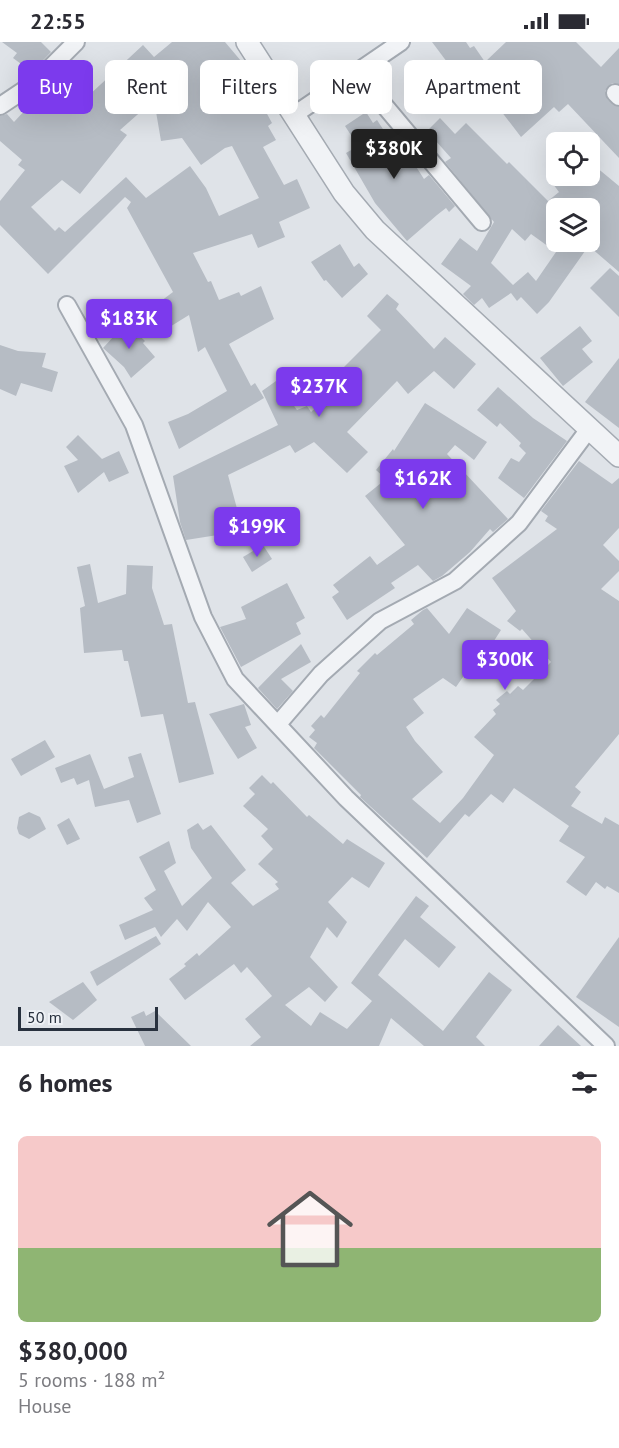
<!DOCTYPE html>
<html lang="en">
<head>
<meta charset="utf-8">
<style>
  :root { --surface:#fff; --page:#f2f2f3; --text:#2b2b33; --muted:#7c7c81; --accent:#7c3aed }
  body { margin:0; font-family:"PT Sans",sans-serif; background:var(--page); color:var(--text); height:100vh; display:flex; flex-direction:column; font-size:22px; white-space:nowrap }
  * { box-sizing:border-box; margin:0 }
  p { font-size:20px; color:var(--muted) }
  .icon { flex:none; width:33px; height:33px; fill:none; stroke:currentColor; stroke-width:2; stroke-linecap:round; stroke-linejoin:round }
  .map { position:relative; height:1004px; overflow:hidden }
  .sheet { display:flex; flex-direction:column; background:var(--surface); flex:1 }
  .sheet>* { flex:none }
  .hud { position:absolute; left:18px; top:18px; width:584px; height:54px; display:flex; gap:12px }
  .buttons { position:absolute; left:546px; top:90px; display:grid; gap:12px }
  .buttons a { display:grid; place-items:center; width:54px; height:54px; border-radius:9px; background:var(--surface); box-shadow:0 6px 24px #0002; font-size:30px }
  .scale { position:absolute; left:18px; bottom:15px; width:140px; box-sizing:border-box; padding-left:6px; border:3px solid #28313e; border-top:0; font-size:16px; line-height:21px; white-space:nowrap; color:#28313e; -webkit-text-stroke:4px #eef1f5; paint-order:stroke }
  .price { position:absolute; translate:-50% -51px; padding:0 14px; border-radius:6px; background:var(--accent); color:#fff; font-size:20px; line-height:39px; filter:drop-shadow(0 2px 3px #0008) }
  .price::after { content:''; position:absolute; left:50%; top:36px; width:18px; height:14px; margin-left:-9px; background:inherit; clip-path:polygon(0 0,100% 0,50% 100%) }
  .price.selected { background:#222; color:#fff }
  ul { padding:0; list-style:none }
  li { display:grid; align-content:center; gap:12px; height:318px; padding:0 18px }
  li span { display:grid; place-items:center; height:186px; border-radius:9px; color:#555 }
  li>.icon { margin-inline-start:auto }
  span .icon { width:108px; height:108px; fill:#fffc; stroke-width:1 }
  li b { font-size:26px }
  h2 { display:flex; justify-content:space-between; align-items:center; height:72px; padding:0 18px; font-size:26px }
  .tag { padding:0 21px; border-radius:9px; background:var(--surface); box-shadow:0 6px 24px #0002; font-size:21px; line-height:54px }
  .tag.selected { background:var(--accent); color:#fff }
  .status { display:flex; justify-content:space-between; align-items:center; height:42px; padding:0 30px; background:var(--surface); direction:ltr }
  .status svg { height:16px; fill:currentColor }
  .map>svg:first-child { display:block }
</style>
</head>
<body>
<div class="status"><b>22:55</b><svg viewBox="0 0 49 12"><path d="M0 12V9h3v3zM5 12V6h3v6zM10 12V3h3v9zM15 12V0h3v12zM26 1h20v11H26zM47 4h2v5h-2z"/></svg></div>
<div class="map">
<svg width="619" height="1004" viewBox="0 0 619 1004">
  <rect width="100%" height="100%" fill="#dfe3e8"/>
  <g fill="#b6bcc4" fill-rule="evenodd">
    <path d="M2,0h39l10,10 -19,20 -19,-14 4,-5z"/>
    <path d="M172,0h53l27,32 22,34 -8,4 6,11 -4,3 8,14 -13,7 21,38 13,-6 13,29 -31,14 6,15 -27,11 -6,-14 -59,19 15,29 3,-1 8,19 20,-8 2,4 20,-10 13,33 -45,25 22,42 4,-3 9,15 -85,51 -11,-27 20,-8 39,-23 -22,-44 -7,5 -9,-37 -21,13 -15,-21 20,-15 -46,-84 4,-6 -6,-5 -77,77 -48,-49v-24l25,-31 -7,-5 4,-5 -22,-19v-25l7,-2 7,8 44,-47 28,23 57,-53 11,12zM154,58l7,41 21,-3 19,27 24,-17 7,-2 27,52 -40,18 -13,-28 -16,-22 -44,32 -20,-21 -61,55 -6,-5 -4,4 -24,-24 31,-27 18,14 47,-59 -7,-5z"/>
    <path d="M432,0h34l4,6 4,-2 11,16 21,-20h70l25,25 18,-19v36l-7,-1 -7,8 3,9 11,7v51l-51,-54 -9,8 -5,-5 -33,30 -30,-39 -15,12 -13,-15 5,-5z"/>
    <path d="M366,70l7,11 4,-3 30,46 6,-4 11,17 5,-4 26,31 -6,6 -3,-4 -9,7 -30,26 -32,-38 -29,-50 12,-7 -13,-20z"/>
    <path d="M440,76l15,16 11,-11 41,41 2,-2 39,39 11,-9 -12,-16h43v-14l29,24v86l-29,-25v-3l-41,58 -12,12 -16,-17 -4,4 -6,-8 -22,15 -7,-10 -8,7 -11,-11 8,-8 -30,-22 19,-26 17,13 17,-29 -49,-60 6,-4 -24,-27zM556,166h34v34h-34zM512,187l13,12 6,-7 25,18 -20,29 -8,-9 -15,13 -22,-22z"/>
    <path d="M340,202l14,23 5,-4 9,11 -26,24 -16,-18 -2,1 -13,-19z"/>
    <path d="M610,226l9,8v41l-29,-29z"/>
    <path d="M387,252l12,10 -3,5 38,40 11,-12 31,27 -22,25 -20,-18 -26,23 -11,-13 -50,51 21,20 -21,21 -33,-31 -19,11 -5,-8 -62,30 15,56 -57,9 -6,-18 -7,-46 105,-51 -16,-34 14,-10 21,29 10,-4 4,6 29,-27 -7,-7 48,-48 -14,-14z"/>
    <path d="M126,281l19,18 -2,2 12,14 -24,21 -7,-11 -21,-19z"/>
    <path d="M580,284l12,15 -10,8 11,13 -30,24 -23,-28z"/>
    <path d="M0,303l18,6 28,2 -4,14 16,5 -6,20 -31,-9 -5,13 -16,-7z"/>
    <path d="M619,316v70l-34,-26z"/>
    <path d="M498,345l35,31 34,23 -43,57 -26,-20 13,-20 8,4 7,-9 -7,-7 2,-3 -21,-20 -3,4 -20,-17z"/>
    <path d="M425,361l62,39 -13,18 -19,-15 -8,9 61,65 -15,13 -3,-3 -20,23 -28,24 -9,5 -15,-16 -27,18 4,5 -48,32 -15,-23 7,-5 -6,-7 37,-29 7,9 28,-20 -40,-49 21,-17 -10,-9 17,-21 1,2z"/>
    <path d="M78,393l24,24 17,-8 10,22 -20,9 -5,-10 -26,21 -14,-27 14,-6 -12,-13z"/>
    <path d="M579,419l33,23 7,-6v50l-16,17 16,16v10l-18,18 18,12v133l-44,53 6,5 -10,14 31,18 3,-7 14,8v68l-12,-7 -2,3 -9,-7 -10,14 -20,-14 19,-25 -26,-16 10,-15 -55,-38 -11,15 -12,-9 -22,23 -4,-3 -38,44 -67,-61 1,-2 -47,-47 3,-5 -8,-6 6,-7 -4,-4 10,-11 3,3 36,-45 -3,-2 18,-18 2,2 37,-31 -3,-4 12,-10 4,-2 22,26 18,-26 34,22 -9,14 -4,-3 -32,46 -13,-9 -30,21 11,14 -18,14 9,14 28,31 -31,27 28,24 23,-25 31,-43 -20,-18 22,-23 -3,-4 7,-6 -4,-4 11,-9 3,3 8,-8 5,4 28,-28 -29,-33 -2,2 -13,-10 9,-10 -24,-33 65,-49 -12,-8 3,-5 -7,-5z"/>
    <path d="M263,503l9,14 -20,13 -9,-15z"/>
    <path d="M90,522l8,39 28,-9 1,-29 26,1 -1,22 12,37 8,-1 16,79 7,-1 19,72 -35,9 -16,-69 -22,3 -13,-56h-4l-2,-11 -38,3 -4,-45 5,-2 -8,-39z"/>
    <path d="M287,541l18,35 -9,5 5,11 -60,33 -21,-40 26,-8 -5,-12z"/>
    <path d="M301,602l10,18 -30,17 12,12 -16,18 -19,-21z"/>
    <path d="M244,662l7,21 -6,2 12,21 -19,11 -29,-45z"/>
    <path d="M45,698l10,17 -34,19 -10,-17z"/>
    <path d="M141,711l20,61 -24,9 -8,-23 -34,7 -6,-27 -12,5 -3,-7 -13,5 -6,-15 35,-14 14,35 30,-12 -6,-20z"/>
    <path d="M262,733l9,9 2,-2 34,35 2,-2 34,29 4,-5 38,24 -16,25 -17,-11 -24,25 19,20 -10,16 -10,-11 -17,30 28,30 -13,15 -16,-15 -24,18 26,21 9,-14 27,17 25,-28 -21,-18 65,-87 13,10 -9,11 36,30 -17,21 -34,-29 -27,36 65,56 46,-59 23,18 -36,47 9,9h-61l-33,-28 -12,28h-129l11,-9 -16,-18 27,-23 -25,-29 -6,6 -7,-9 -49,36 -16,-21 17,-13 -2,-2 13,-11 2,3 32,-29 -23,-25 -21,29 -10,-12 -16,18 -6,-10 -30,13 -6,-15 34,-15 -9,-12 12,-8 -17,-33 30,-16 7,22 -12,8 18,35 30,-28 -21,-30 -4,-18 11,-7 5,7 8,-5 35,45 -15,13 22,23 26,-17 -4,-5 3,-2 -20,-18 15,-15 -12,-13 7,-7 -25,-23 12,-12 -6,-6z"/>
    <path d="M29,770l11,5 6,12 -17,10 -10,-5 -2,-6 2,-11z"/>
    <path d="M69,776l11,21 -13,6 -10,-20z"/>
    <path d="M156,894l5,8 -64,42 -7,-14z"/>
    <path d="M619,895v90l-43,-30z"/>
    <path d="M83,940l14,18 -24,20 -24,-18z"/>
    <path d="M144,969l2,5 9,-5 36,35h-46l-14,-29z"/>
    <path d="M558,983l23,21h-42z"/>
  </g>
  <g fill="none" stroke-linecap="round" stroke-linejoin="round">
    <defs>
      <g id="minor">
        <path d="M358,32l124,148"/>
        <path d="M615,51l4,4"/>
        <path d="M0,64l36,-24 40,-40"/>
        <path d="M294,73l107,-73"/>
        <path d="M67,263l67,120 69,192 32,62 111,119 260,248"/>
        <path d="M278,682l43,-50 59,-53 75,-40 64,-58 70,-94"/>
      </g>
      <path id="tertiary" d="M247,0l97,151 31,37 244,226"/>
    </defs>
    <use href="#minor" stroke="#a4aab2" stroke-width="20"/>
    <use href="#tertiary" stroke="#a4aab2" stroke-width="24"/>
    <use href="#minor" stroke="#f1f3f6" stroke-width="16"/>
    <use href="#tertiary" stroke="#f1f3f6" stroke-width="21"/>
  </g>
</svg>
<div class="buttons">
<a><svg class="icon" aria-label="locate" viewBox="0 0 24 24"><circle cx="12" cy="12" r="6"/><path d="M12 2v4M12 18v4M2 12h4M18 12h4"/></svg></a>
<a><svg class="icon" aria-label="layers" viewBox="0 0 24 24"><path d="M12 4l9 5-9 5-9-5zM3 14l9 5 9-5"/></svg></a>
</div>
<div class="scale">50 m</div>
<b class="price selected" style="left:394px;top:138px">$380K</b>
<b class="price" style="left:129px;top:308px">$183K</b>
<b class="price" style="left:319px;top:376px">$237K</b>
<b class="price" style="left:423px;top:468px">$162K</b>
<b class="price" style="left:257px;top:516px">$199K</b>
<b class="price" style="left:505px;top:649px">$300K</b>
<div class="hud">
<a class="tag selected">Buy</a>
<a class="tag">Rent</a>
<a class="tag">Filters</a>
<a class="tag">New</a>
<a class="tag">Apartment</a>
</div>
</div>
<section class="sheet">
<h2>6 homes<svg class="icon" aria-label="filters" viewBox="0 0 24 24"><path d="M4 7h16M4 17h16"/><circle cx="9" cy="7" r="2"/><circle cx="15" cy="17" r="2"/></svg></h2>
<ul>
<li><span style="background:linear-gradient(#f6c9c9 60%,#8fb573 0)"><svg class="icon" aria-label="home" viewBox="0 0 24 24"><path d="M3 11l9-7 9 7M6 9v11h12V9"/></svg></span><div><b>$380,000</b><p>5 rooms · 188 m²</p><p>House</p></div></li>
</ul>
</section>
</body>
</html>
